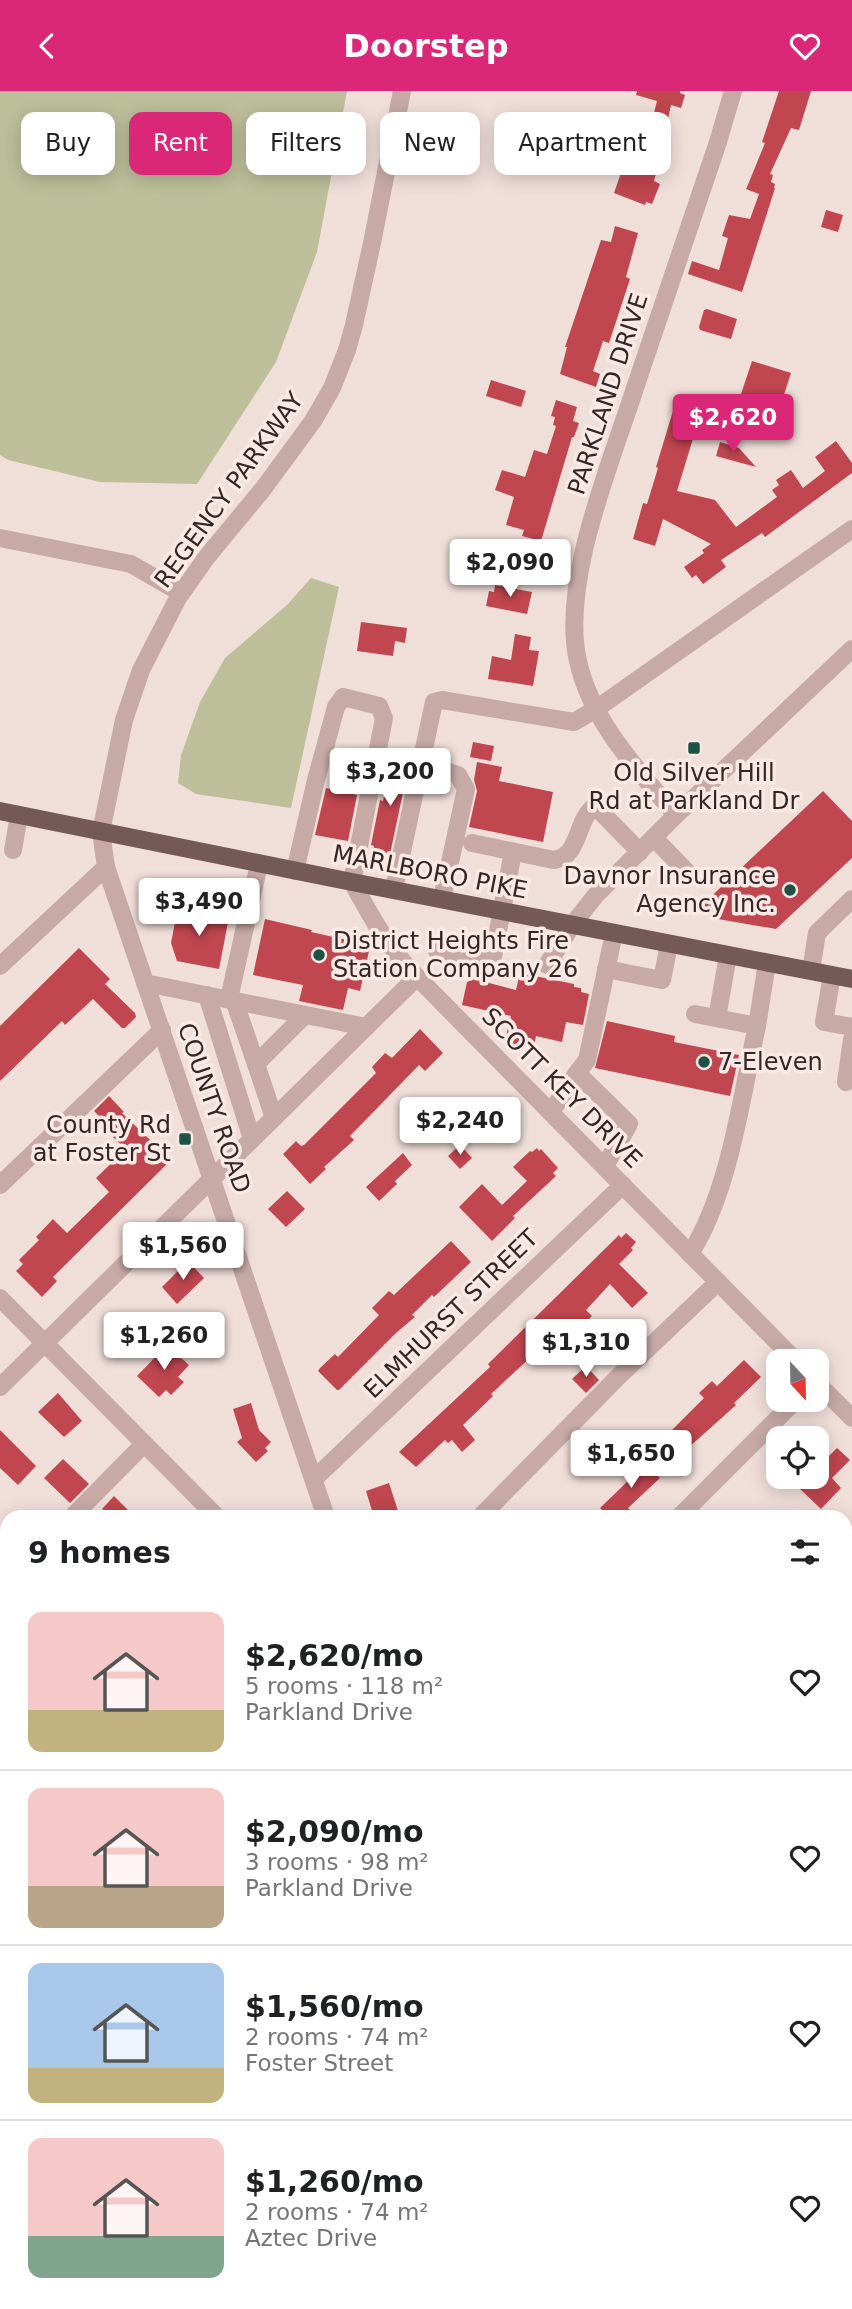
<!DOCTYPE html>
<html lang="en">
<head>
<meta charset="utf-8">
<style>
  :root { --surface:#fff; --page:#f2f2f2; --text:#202124; --muted:#757577; --line:#e0e0e0; --accent:#db2777 }
  body { margin:0; font-family:"DejaVu Sans",sans-serif; background:var(--page); color:var(--text); height:100vh; display:flex; flex-direction:column; font-size:26px; white-space:nowrap }
  * { box-sizing:border-box; margin:0 }
  p { font-size:23px; color:var(--muted) }
  .icon { flex:none; width:38px; height:38px; fill:none; stroke:currentColor; stroke-width:2; stroke-linecap:round; stroke-linejoin:round }
  .map { position:relative; flex:1; overflow:hidden }
  .details { position:absolute; left:0px; top:1419px; width:852px; height:800px; display:flex; flex-direction:column; background:var(--surface); border-radius:21px 21px 0 0; box-shadow:0 4px 18px #0003 }
  .details>* { flex:none }
  .guide { position:absolute; left:21px; top:21px; width:810px; height:63px; display:flex; gap:14px }
  .needle { width:46px; rotate:158deg }
  .buttons { position:absolute; left:766px; top:1258px; display:grid; gap:14px }
  .buttons a { display:grid; place-items:center; width:63px; height:63px; border-radius:14px; background:var(--surface); box-shadow:0 4px 18px #0003; font-size:35px }
  .price { position:absolute; translate:-50% -60px; padding:0 16px; border-radius:7px; background:#fff; color:#222; font-size:23px; line-height:46px; filter:drop-shadow(0 2px 4px #0008) }
  .price::after { content:''; position:absolute; left:50%; top:42px; width:21px; height:16px; margin-left:-10px; background:inherit; clip-path:polygon(0 0,100% 0,50% 100%) }
  .price.current { background:var(--accent); color:#fff }
  ul { padding:0; list-style:none }
  li { display:flex; align-items:center; gap:21px; height:175px; padding:0 28px }
  li+li { border-top:2px solid var(--line) }
  li span { display:grid; place-items:center; flex:none; width:196px; height:140px; border-radius:14px; color:#555 }
  li>.icon { margin-inline-start:auto }
  span .icon { width:84px; height:84px; fill:#fffc; stroke-width:1 }
  li b { font-size:30px }
  h2 { display:flex; justify-content:space-between; align-items:center; height:84px; padding:0 28px; font-size:30px }
  .chip { padding:0 24px; border-radius:14px; background:var(--surface); box-shadow:0 4px 18px #0003; font-size:24px; line-height:63px }
  .chip.current { background:var(--accent); color:#fff }
  header { display:flex; justify-content:space-between; align-items:center; height:91px; padding:0 28px; background:var(--accent); color:#fff; font-size:32px; font-weight:800 }
  .map>svg:first-child { display:block }
</style>
</head>
<body>
<header><svg class="icon" aria-label="back" viewBox="0 0 24 24"><path d="M15 5l-7 7 7 7"/></svg>Doorstep<svg class="icon" aria-label="heart" viewBox="0 0 24 24"><path d="M12 20l-8-8c-3-5 5-10 8-4 3-6 11-1 8 4z"/></svg></header>
<div class="map">
<svg width="852" height="2218" viewBox="0 0 852 2218">
  <rect width="100%" height="100%" fill="#f0ded9"/>
  <g fill="#bdbe9a">
    <path d="M0,0h347l-30,161 -41,110 -79,122 -97,-2 -92,-22 -8,-5z"/>
    <path d="M311,487l28,9 -48,221 -95,-14 -18,-11 3,-28 19,-53 25,-44 62,-53z"/>
  </g>
  <g fill="#c0464f">
    <path d="M637,0h43v2l5,2 -4,13 -10,-3 -7,32 2,1 -12,43 6,3 -8,20 -6,-2 -1,3 -31,-12 20,-58 12,2 1,-5 2,1 8,-32 -21,-6z"/>
    <path d="M779,0h32l-12,39 -8,-2 -21,46 3,1 -2,7 4,2 -1,4h1l-33,104 -54,-18 4,-13 27,9 9,-32 -6,-2 7,-21 21,4 9,-25 -13,-5 1,-2 18,-44 -3,-1z"/>
    <path d="M826,119l17,5 -5,17 -17,-5z"/>
    <path d="M615,135l23,7 -12,44 4,2 -21,64 -6,-2 -10,30 7,3 -4,13 -36,-13 7,-27h-2l36,-107 10,2z"/>
    <path d="M707,218l30,10 -6,20 -31,-9 -1,-3 5,-17z"/>
    <path d="M752,270l39,12 -13,40 -5,-2 -6,19 -18,-6 4,-9 -11,-4 1,-3 -6,-2z"/>
    <path d="M491,289l35,11 -5,16 -35,-11z"/>
    <path d="M556,309l21,7 -4,14 6,2 -5,14h-2l-31,104 -19,-5 2,-6 -18,-5 8,-28 -19,-7 7,-20 23,7 9,-27 13,4 9,-28 -3,-1 2,-8 -4,-1z"/>
    <path d="M673,320l26,8 -22,72 38,9 21,27 41,-30 -5,-7 7,-5 -3,-5 15,-10 12,18 22,-17 -10,-14 21,-16 16,22v10l-87,64 -3,-4 -41,27 5,7 -23,17 -7,-9 -4,3 -8,-11 20,-14 -2,-3 9,-6 -48,-25 -8,27 -22,-7 10,-36 4,1 11,-36 -2,-1z"/>
    <path d="M720,351l19,6 17,19 -40,-11z"/>
    <path d="M495,494l37,7 -5,22 -41,-8 3,-15 5,1z"/>
    <path d="M361,531l46,6 -2,15 -10,-2 -2,15 -36,-5z"/>
    <path d="M515,543l16,3 -2,13 10,1 -6,35 -45,-7 4,-23 19,4z"/>
    <path d="M473,651l21,4 -3,15 -21,-4z"/>
    <path d="M392,669l17,4 -19,90 -17,-4 1,-4 -3,-1 9,-45 3,1z"/>
    <path d="M477,671l25,5 -3,14 54,11 -10,50 -74,-15 8,-36 -3,-11z"/>
    <path d="M326,697l31,7 -9,46 -33,-6z"/>
    <path d="M823,700l29,30v37l-76,71 -64,-11 -11,-12z"/>
    <path d="M178,816l51,10 -10,52 -42,-8 -6,-18z"/>
    <path d="M265,828l47,11 -1,2 45,10 -1,6 14,3 -9,40 -12,-3 -5,22 -44,-9 4,-16 -50,-10z"/>
    <path d="M79,857l31,31 -5,5 30,29 1,4 -11,11h-3l-29,-29 -28,26 -3,-4 -62,60v-55z"/>
    <path d="M520,882l54,11v3l7,1v4l8,2 -6,31 -17,-3 -4,20 -26,-6 -2,11 -13,-1 -1,6 -15,-12 6,-24 -49,-11 5,-23 7,-3 42,11z"/>
    <path d="M607,930l68,15 -1,6 65,13 -9,41 -135,-28z"/>
    <path d="M420,938l23,24 -18,18 -6,-6 -69,71 4,4 -30,27 2,2 -16,15 -27,-30 13,-13 5,5 3,-1 72,-72 -4,-6 13,-14 7,5z"/>
    <path d="M109,1005l15,16 -2,1 49,47 -118,117 4,4 -15,16 -26,-26 7,-7 -4,-4 20,-20 -3,-3 17,-18 14,14 42,-41 -13,-14 30,-29 -13,-12 3,-3 -22,-23z"/>
    <path d="M503,1012l15,15 -15,15 -15,-14z"/>
    <path d="M460,1054l12,13 -12,11 -12,-13z"/>
    <path d="M537,1057l2,3 2,-2 17,19 -5,5 3,3 -43,40 2,2 -23,23 -33,-34 23,-23 20,21 25,-24 -14,-14 17,-16 2,1z"/>
    <path d="M403,1062l9,12 -17,16 2,3 -18,17 -13,-14z"/>
    <path d="M287,1100l18,18 -19,18 -18,-18z"/>
    <path d="M626,1142l10,9 -5,6 2,2 -14,14 29,29 -16,15 -22,-24 -24,26 6,6 -17,17 -8,-9 -31,32 -2,-2 -43,40 2,2 -30,29 12,15 -13,12 -10,-12 -4,3 -3,-3 -29,27 -17,-15 91,-85 -2,-3 131,-129 2,3z"/>
    <path d="M451,1150l20,21 -37,35 -2,-2 -20,20 3,2 -19,16 -57,57h-2l-19,-19 2,-3 15,-14 3,3 41,-42 -7,-7 17,-17 5,4z"/>
    <path d="M188,1170l16,17 -27,26 -15,-17z"/>
    <path d="M167,1254l22,20 -11,12 6,5 -13,13 -5,-5 -7,7 -22,-21z"/>
    <path d="M744,1269l17,17 -27,26 2,2 -58,52 -17,-16 43,-43 -5,-5 13,-12 5,5z"/>
    <path d="M586,1275l13,14 -13,13 -14,-14z"/>
    <path d="M58,1302l24,28 -18,16 -26,-25z"/>
    <path d="M251,1312l8,27 12,12 -6,6 3,3 -12,11 -19,-20 5,-4 -9,-29z"/>
    <path d="M0,1339l36,36 -18,19 -18,-17z"/>
    <path d="M837,1357l13,12 -18,18 9,10 -20,21 -21,-20 9,-12h8v-9z"/>
    <path d="M638,1366l22,21 -32,30 9,9h-28l-9,-9 30,-29 -4,-4 4,-3 -4,-4z"/>
    <path d="M63,1368l26,25 -19,19 -26,-25z"/>
    <path d="M389,1392l11,34h-26l-8,-26z"/>
    <path d="M114,1405l21,21h-24l-9,-8z"/>
  </g>
  <g fill="none" stroke-linecap="round" stroke-linejoin="round">
    <g stroke="#c7aaa5" stroke-width="18">
      <path d="M0,447l131,26 50,29"/>
      <path d="M421,672l37,12 8,14 -24,110"/>
      <path d="M676,724c-39,-46 -85,-94 -98,-154 -18,-78 33,-198 57,-273 28,-82 55,-164 83,-246l15,-51"/>
      <path d="M654,747l32,33"/>
      <path d="M472,752l82,17c27,-4 21,-40 41,-54l45,46"/>
      <path d="M13,759l6,-35"/>
      <path d="M295,780l21,-91 20,-73 7,-10 36,9 5,12 -32,164c20,36 36,66 65,95l379,384"/>
      <path d="M394,798l40,-187 8,-2 132,22 22,-13 256,-180"/>
      <path d="M437,860l55,11 21,-110"/>
      <path d="M0,875l106,-99"/>
      <path d="M568,878l-21,-4 25,-40 24,-30 80,-80 176,-166"/>
      <path d="M606,878l56,11 7,-36"/>
      <path d="M811,880l6,-38 35,-34"/>
      <path d="M832,884l-8,47 28,5"/>
      <path d="M145,892l221,44"/>
      <path d="M207,904l45,144"/>
      <path d="M229,908l30,-135"/>
      <path d="M234,909l22,64"/>
      <path d="M717,927l11,-63"/>
      <path d="M757,935l10,-63"/>
      <path d="M577,982l10,-13 27,-127"/>
      <path d="M846,991l6,-43"/>
      <path d="M551,1021l26,-39 52,51 -24,42"/>
      <path d="M274,1027l-18,-54 49,-49"/>
      <path d="M0,1094l162,-155"/>
      <path d="M690,1163c40,-63 51,-156 67,-228l-62,-12"/>
      <path d="M0,1207l217,219"/>
      <path d="M817,1292l35,35"/>
      <path d="M0,1296l417,-410"/>
      <path d="M314,1388l309,-294"/>
      <path d="M72,1426l72,-73"/>
      <path d="M326,1426l-220,-650 -5,-35 23,-112 17,-50 37,-72 28,-40 57,-69 50,-68 19,-33 15,-38 7,-25 18,-82 30,-152"/>
      <path d="M480,1426l139,-141 99,-94"/>
      <path d="M679,1426l117,-117"/>
      <path d="M845,1467l7,-7"/>
      <path d="M0,1497l7,-7"/>
      <path d="M845,1668l7,-6"/>
      <path d="M0,1700l7,-7"/>
      <path d="M845,1871l7,-7"/>
      <path d="M845,2073l7,-7"/>
      <path d="M0,2100l7,-7"/>
      <path d="M586,2212l2,6"/>
      <path d="M694,2218l6,-6"/>
    </g>
    <path stroke="#755858" stroke-width="18" d="M0,720l352,71 500,97"/>
  </g>
  <g fill="#1e5246" stroke="#f8e9e5" stroke-width="2.5">
    <rect x="687" y="650" width="14" height="14" rx="3.5"/>
    <circle cx="790" cy="799" r="7"/>
    <circle cx="319" cy="864" r="7"/>
    <circle cx="704" cy="971" r="7"/>
    <rect x="178" y="1041" width="14" height="14" rx="3.5"/>
  </g>
  <g text-anchor="middle" stroke-width="7" stroke-linejoin="round" paint-order="stroke">
    <g font-size="24" fill="#332626" stroke="#f8e9e5">
      <text transform="translate(608 303) rotate(-72)" y="8">PARKLAND DRIVE</text>
      <text transform="translate(229 399) rotate(-54)" y="8">REGENCY PARKWAY</text>
      <text transform="translate(430 781) rotate(11)" y="8">MARLBORO PIKE</text>
      <text transform="translate(562 997) rotate(45)" y="8">SCOTT KEY DRIVE</text>
      <text transform="translate(214 1017) rotate(71)" y="8">COUNTY ROAD</text>
      <text transform="translate(451 1223) rotate(-44)" y="8">ELMHURST STREET</text>
    </g>
    <g font-size="24" fill="#332626" stroke="#f8e9e5" text-anchor="end">
      <text x="694" y="690" text-anchor="middle">Old Silver Hill<tspan x="694" dy="28">Rd at Parkland Dr</tspan></text>
      <text x="776" y="793">Davnor Insurance<tspan x="776" dy="28">Agency Inc.</tspan></text>
      <text x="333" y="858" text-anchor="start">District Heights Fire<tspan x="333" dy="28">Station Company 26</tspan></text>
      <text x="718" y="979" text-anchor="start">7-Eleven</text>
      <text x="171" y="1042">County Rd<tspan x="171" dy="28">at Foster St</tspan></text>
    </g>
  </g>
</svg>
<div class="buttons">
<a><svg class="needle" viewBox="-14 -14 28 28"><path d="M0-13l5 13h-10z" fill="#e53935"/><path d="M0 13l5-13h-10z" fill="#757577"/></svg></a>
<a><svg class="icon" aria-label="locate" viewBox="0 0 24 24"><circle cx="12" cy="12" r="6"/><path d="M12 2v4M12 18v4M2 12h4M18 12h4"/></svg></a>
</div>
<b class="price current" style="left:733px;top:363px">$2,620</b>
<b class="price" style="left:510px;top:508px">$2,090</b>
<b class="price" style="left:390px;top:717px">$3,200</b>
<b class="price" style="left:199px;top:847px">$3,490</b>
<b class="price" style="left:460px;top:1066px">$2,240</b>
<b class="price" style="left:183px;top:1191px">$1,560</b>
<b class="price" style="left:164px;top:1281px">$1,260</b>
<b class="price" style="left:586px;top:1288px">$1,310</b>
<b class="price" style="left:631px;top:1399px">$1,650</b>
<div class="guide">
<a class="chip">Buy</a>
<a class="chip current">Rent</a>
<a class="chip">Filters</a>
<a class="chip">New</a>
<a class="chip">Apartment</a>
</div>
<section class="details">
<h2>9 homes<svg class="icon" aria-label="filters" viewBox="0 0 24 24"><path d="M4 7h16M4 17h16"/><circle cx="9" cy="7" r="2"/><circle cx="15" cy="17" r="2"/></svg></h2>
<ul>
<li><span style="background:linear-gradient(#f6c9c9 70%,#c2b280 0)"><svg class="icon" aria-label="home" viewBox="0 0 24 24"><path d="M3 11l9-7 9 7M6 9v11h12V9"/></svg></span><div><b>$2,620/mo</b><p>5 rooms · 118 m²</p><p>Parkland Drive</p></div><svg class="icon" aria-label="heart" viewBox="0 0 24 24"><path d="M12 20l-8-8c-3-5 5-10 8-4 3-6 11-1 8 4z"/></svg></li>
<li><span style="background:linear-gradient(#f6c9c9 70%,#b9a48a 0)"><svg class="icon" aria-label="home" viewBox="0 0 24 24"><path d="M3 11l9-7 9 7M6 9v11h12V9"/></svg></span><div><b>$2,090/mo</b><p>3 rooms · 98 m²</p><p>Parkland Drive</p></div><svg class="icon" aria-label="heart" viewBox="0 0 24 24"><path d="M12 20l-8-8c-3-5 5-10 8-4 3-6 11-1 8 4z"/></svg></li>
<li><span style="background:linear-gradient(#a9c7e8 75%,#c2b280 0)"><svg class="icon" aria-label="home" viewBox="0 0 24 24"><path d="M3 11l9-7 9 7M6 9v11h12V9"/></svg></span><div><b>$1,560/mo</b><p>2 rooms · 74 m²</p><p>Foster Street</p></div><svg class="icon" aria-label="heart" viewBox="0 0 24 24"><path d="M12 20l-8-8c-3-5 5-10 8-4 3-6 11-1 8 4z"/></svg></li>
<li><span style="background:linear-gradient(#f6c9c9 70%,#7fa58c 0)"><svg class="icon" aria-label="home" viewBox="0 0 24 24"><path d="M3 11l9-7 9 7M6 9v11h12V9"/></svg></span><div><b>$1,260/mo</b><p>2 rooms · 74 m²</p><p>Aztec Drive</p></div><svg class="icon" aria-label="heart" viewBox="0 0 24 24"><path d="M12 20l-8-8c-3-5 5-10 8-4 3-6 11-1 8 4z"/></svg></li>
</ul>
</section>
</div>
</body>
</html>
